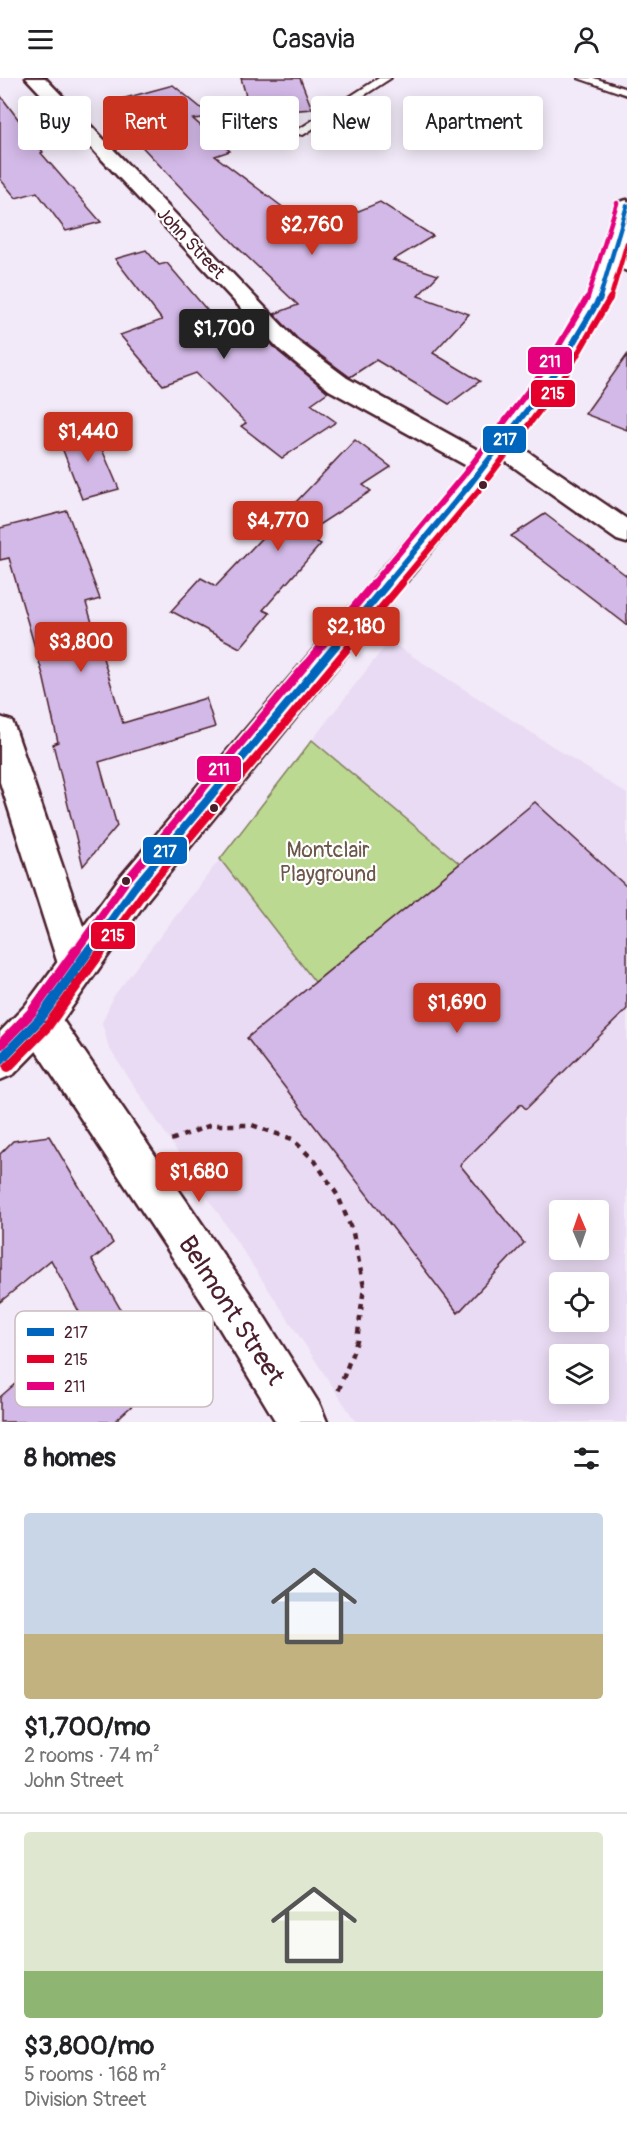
<!DOCTYPE html>
<html lang="en">
<head>
<meta charset="utf-8">
<style>
  :root { --surface:#fff; --page:#f6f6f6; --text:#202124; --muted:#757577; --line:#e0e0e0; --accent:#c8321e }
  body { margin:0; font-family:Pangolin,sans-serif; background:var(--page); color:var(--text); height:100vh; display:flex; flex-direction:column; font-size:22px; white-space:nowrap }
  * { box-sizing:border-box; margin:0 }
  p { font-size:20px; color:var(--muted) }
  .icon { flex:none; width:33px; height:33px; fill:none; stroke:currentColor; stroke-width:2; stroke-linecap:round; stroke-linejoin:round }
  .map { position:relative; height:1344px; overflow:hidden }
  .side { display:flex; flex-direction:column; background:var(--surface); flex:1 }
  .side>* { flex:none }
  .hud { position:absolute; left:18px; top:18px; width:591px; height:54px; display:flex; gap:12px }
  .needle { width:39px; rotate:358deg }
  .buttons { position:absolute; left:549px; top:1122px; display:grid; gap:12px }
  .buttons a { display:grid; place-items:center; width:60px; height:60px; border-radius:6px; background:var(--surface); box-shadow:0 3px 15px #0003; font-size:30px }
  .price { position:absolute; translate:-50% -51px; padding:0 14px; border-radius:6px; background:var(--accent); color:#fff; font-size:20px; line-height:39px; filter:drop-shadow(0 2px 3px #0008) }
  .price::after { content:''; position:absolute; left:50%; top:36px; width:18px; height:14px; margin-left:-9px; background:inherit; clip-path:polygon(0 0,100% 0,50% 100%) }
  .price.current { background:#222; color:#fff }
  ul { padding:0; list-style:none }
  li { display:grid; align-content:center; gap:12px; height:318px; padding:0 24px }
  li+li { border-top:2px solid var(--line) }
  li span { display:grid; place-items:center; height:186px; border-radius:6px; color:#555 }
  li>.icon { margin-inline-start:auto }
  span .icon { width:108px; height:108px; fill:#fffc; stroke-width:1 }
  li b { font-size:26px }
  h2 { display:flex; justify-content:space-between; align-items:center; height:72px; padding:0 24px; font-size:26px }
  .chip { padding:0 21px; border-radius:6px; background:var(--surface); box-shadow:0 3px 15px #0003; font-size:21px; line-height:54px }
  .chip.current { background:var(--accent); color:#fff }
  header { display:flex; justify-content:space-between; align-items:center; height:78px; padding:0 24px; background:var(--surface); font-size:27px; font-weight:600 }
  .map>svg:first-child { display:block }
</style>
</head>
<body>
<header><svg class="icon" aria-label="menu" viewBox="0 0 24 24"><path d="M4 6h16M4 12h16M4 18h16"/></svg>Casavia<svg class="icon" aria-label="person" viewBox="0 0 24 24"><circle cx="12" cy="8" r="4"/><path d="M4 21q1-7 8-7t8 7"/></svg></header>
<div class="map">
<svg width="627" height="1344" viewBox="0 0 627 1344">
  <rect width="100%" height="100%" fill="#f2eaf8"/>
  <filter id="ink" filterUnits="userSpaceOnUse"><feTurbulence type="fractalNoise" baseFrequency=".0167" numOctaves="2"/><feDisplacementMap in="SourceGraphic" scale="12" xChannelSelector="R" yChannelSelector="G"/><feConvolveMatrix kernelMatrix="1 2 1 2 8 2 1 2 1" color-interpolation-filters="sRGB"/></filter>
  <g filter="url(#ink)">
    <path fill="#e9dbf3" fill-rule="evenodd" d="M389,563l238,153v628h-271l-247,-374 -7,-25 11,-26zM560,1132h38v40h-38zM560,1204h38v40h-38zM560,1276h38v40h-38z"/>
    <path fill="#bcd992" stroke="#837c5e" stroke-width="1.5" d="M312,662l148,124 -145,118 -95,-123z"/>
    <g fill="#d3b9e7" stroke="#4a1f2b" stroke-width="1.5">
      <path d="M241,0h59l12,31 -61,5z"/>
      <path d="M173,7l39,32 -19,2 37,32 -15,5 98,74 67,-28 53,34 -40,24 45,15 -20,21 51,18 -36,39 47,28 -31,23 -73,-44 -26,17 -53,-39 -23,-24 24,-9 -60,-57 -108,-114 6,-1 -29,-30z"/>
      <path d="M0,17l43,57 -2,1 60,69 -35,9 -29,-39 -21,6 -16,-19z"/>
      <path d="M146,172l13,15 8,-2 56,66 27,-7 29,30 49,40 -17,12 25,18 -54,36 -41,-32 5,-3 -50,-50 -33,12 -43,-50 42,-15 -47,-61z"/>
      <path d="M627,277v75l-42,-16z"/>
      <path d="M92,348l27,63 -37,10 -25,-64z"/>
      <path d="M355,362l36,27 -28,18 8,6 -68,44 18,9 -58,66 7,3 -30,35 -69,-37 30,-33 15,8z"/>
      <path d="M67,433l33,88 -14,4 37,120 83,-25 9,29 -116,35 18,64 -34,40 -30,-122 5,-2 -15,-67 -34,-117 -9,2v-32z"/>
      <path d="M545,436l82,62v49l-116,-89z"/>
      <path d="M535,724l92,85v122l-101,100 -5,-5 -61,61 64,78 -66,70 -211,-275z"/>
      <path d="M49,1058l64,107 -21,17 69,119 -47,43h-114v-25l85,-74 -34,-63 -51,42v-148l13,-13z"/>
    </g>
    <g fill="none" stroke-linecap="round" stroke-linejoin="round">
      <defs>
        <g id="service">
          <path d="M379,0h12l-88,57 -10,-2z"/>
          <path d="M578,0h16l33,11v6z"/>
        </g>
        <g id="minor">
          <path d="M26,0h19l251,262 51,38 147,81 4,6 -4,6 -9,3 -9,-3 -147,-81 -49,-40z"/>
          <path d="M612,171l15,6v16l-23,-10 -3,-5 3,-5z"/>
          <path d="M500,358l9,3 118,80v24l-10,-3 -126,-89 -4,-6 4,-6z"/>
          <path d="M0,639l12,4 4,10 80,233 -6,13 -13,6 -13,-6 -6,-13 -58,-182z"/>
          <path d="M39,922l14,6 197,288 70,111 7,17h-51l-58,-96 -193,-292 -6,-14 6,-14z"/>
        </g>
        <path id="secondary" d="M627,122v42l-16,56 -48,82 -82,110 -334,410 -94,134 -39,40 -14,6v-48l25,-26 96,-130 340,-400 83,-105 45,-73 28,-92 3,-4z"/>
      </defs>
      <use href="#service" stroke="#4a1f2b" stroke-width="4"/>
      <use href="#minor" stroke="#4a1f2b" stroke-width="5"/>
      <use href="#secondary" stroke="#4a1f2b" stroke-width="5"/>
      <path stroke="#4a1f2b" stroke-width="4.5" stroke-dasharray="6 6" stroke-linecap="butt" d="M171,1062l40,-15h41l40,14 23,22 23,35 15,37 11,54 -7,54 -19,51"/>
      <use href="#service" fill="#fff" fill-rule="evenodd"/>
      <use href="#minor" fill="#fff" fill-rule="evenodd"/>
      <use href="#secondary" fill="#fff" fill-rule="evenodd"/>
      <defs>
        <path id="bus-1-far3" d="M599,222l28,-94"/>
        <path id="bus-1-far2" d="M387,506l84,-101 83,-108 46,-77"/>
        <path id="bus-1-far1" d="M89,873l45,-63 254,-305"/>
        <path id="bus-1" d="M0,982l39,-40 51,-71"/>
        <path id="bus-2-far3" d="M610,222l17,-57"/>
        <path id="bus-2-far2" d="M400,506l79,-94 83,-109 48,-83"/>
        <path id="bus-2-far1" d="M102,873l40,-56 260,-312"/>
        <path id="bus-2" d="M8,989l39,-40 56,-78"/>
        <path id="bus-3-far3" d="M587,222l30,-97"/>
        <path id="bus-3-far2" d="M373,506l90,-108 82,-107 42,-71"/>
        <path id="bus-3-far1" d="M76,873l50,-70 248,-298"/>
        <path id="bus-3" d="M0,967l31,-32 46,-64"/>
      </defs>
      <use href="#bus-1-far3" stroke="#fff" stroke-width="8"/>
      <use href="#bus-1-far2" stroke="#fff" stroke-width="10"/>
      <use href="#bus-1-far1" stroke="#fff" stroke-width="12"/>
      <use href="#bus-1" stroke="#fff" stroke-width="14"/>
      <use href="#bus-2-far3" stroke="#fff" stroke-width="8"/>
      <use href="#bus-2-far2" stroke="#fff" stroke-width="10"/>
      <use href="#bus-2-far1" stroke="#fff" stroke-width="12"/>
      <use href="#bus-2" stroke="#fff" stroke-width="14"/>
      <use href="#bus-3-far3" stroke="#fff" stroke-width="8"/>
      <use href="#bus-3-far2" stroke="#fff" stroke-width="10"/>
      <use href="#bus-3-far1" stroke="#fff" stroke-width="12"/>
      <use href="#bus-3" stroke="#fff" stroke-width="14"/>
      <use href="#bus-1-far3" stroke="#0065bd" stroke-width="4.5"/>
      <use href="#bus-1-far2" stroke="#0065bd" stroke-width="6"/>
      <use href="#bus-1-far1" stroke="#0065bd" stroke-width="8"/>
      <use href="#bus-1" stroke="#0065bd" stroke-width="10"/>
      <use href="#bus-2-far3" stroke="#e4002b" stroke-width="4.5"/>
      <use href="#bus-2-far2" stroke="#e4002b" stroke-width="6"/>
      <use href="#bus-2-far1" stroke="#e4002b" stroke-width="8"/>
      <use href="#bus-2" stroke="#e4002b" stroke-width="10"/>
      <use href="#bus-3-far3" stroke="#e5007d" stroke-width="4.5"/>
      <use href="#bus-3-far2" stroke="#e5007d" stroke-width="6"/>
      <use href="#bus-3-far1" stroke="#e5007d" stroke-width="8"/>
      <use href="#bus-3" stroke="#e5007d" stroke-width="10"/>
    </g>
  </g>
  <g fill="#4a1f2b" stroke="#fff" stroke-width="2">
    <circle cx="483" cy="407" r="5"/>
    <circle cx="214" cy="730" r="5"/>
    <circle cx="126" cy="803" r="5"/>
  </g>
  <g text-anchor="middle" stroke-width="4.5" stroke-linejoin="round" paint-order="stroke">
    <g font-size="18" fill="#4a1f2b" stroke="#fff">
      <text transform="translate(191 165) rotate(47)" y="6">John Street</text>
    </g>
    <g font-size="21" fill="#6c574a" stroke="#fff">
      <text x="328" y="779">Montclair<tspan x="328" dy="24">Playground</tspan></text>
    </g>
    <g font-size="26" fill="#4a1f2b" stroke="#fff">
      <text transform="translate(232 1232) rotate(57)" y="9">Belmont Street</text>
    </g>
  </g>
  <rect x="15" y="1233" width="198" height="96" rx="9" fill="#fff" stroke="#c9bcbf" stroke-width="1.5"/>
  <rect x="27" y="1250" width="27" height="8" fill="#0065bd"/>
  <rect x="27" y="1277" width="27" height="8" fill="#e4002b"/>
  <rect x="27" y="1304" width="27" height="8" fill="#e5007d"/>
  <g font-size="16" fill="#4a1f2b">
    <text x="64" y="1260">217</text>
    <text x="64" y="1287">215</text>
    <text x="64" y="1314">211</text>
  </g>
  <g stroke="#fff" stroke-width="2">
    <rect x="527" y="268" width="46" height="29" rx="6" fill="#e5007d"/>
    <rect x="530" y="301" width="46" height="29" rx="6" fill="#e4002b"/>
    <rect x="482" y="347" width="45" height="29" rx="6" fill="#0065bd"/>
    <rect x="196" y="677" width="46" height="28" rx="6" fill="#e5007d"/>
    <rect x="142" y="758" width="46" height="29" rx="6" fill="#0065bd"/>
    <rect x="90" y="843" width="46" height="29" rx="6" fill="#e4002b"/>
  </g>
  <g font-size="16" text-anchor="middle" font-weight="bold" fill="#fff">
    <text x="550" y="289">211</text>
    <text x="553" y="321">215</text>
    <text x="505" y="367">217</text>
    <text x="219" y="697">211</text>
    <text x="165" y="779">217</text>
    <text x="113" y="863">215</text>
  </g>
</svg>
<div class="buttons">
<a><svg class="needle" viewBox="-14 -14 28 28"><path d="M0-13l5 13h-10z" fill="#e53935"/><path d="M0 13l5-13h-10z" fill="#757577"/></svg></a>
<a><svg class="icon" aria-label="locate" viewBox="0 0 24 24"><circle cx="12" cy="12" r="6"/><path d="M12 2v4M12 18v4M2 12h4M18 12h4"/></svg></a>
<a><svg class="icon" aria-label="layers" viewBox="0 0 24 24"><path d="M12 4l9 5-9 5-9-5zM3 14l9 5 9-5"/></svg></a>
</div>
<b class="price" style="left:312px;top:178px">$2,760</b>
<b class="price current" style="left:224px;top:282px">$1,700</b>
<b class="price" style="left:88px;top:385px">$1,440</b>
<b class="price" style="left:278px;top:474px">$4,770</b>
<b class="price" style="left:356px;top:580px">$2,180</b>
<b class="price" style="left:81px;top:595px">$3,800</b>
<b class="price" style="left:457px;top:956px">$1,690</b>
<b class="price" style="left:199px;top:1125px">$1,680</b>
<div class="hud">
<a class="chip">Buy</a>
<a class="chip current">Rent</a>
<a class="chip">Filters</a>
<a class="chip">New</a>
<a class="chip">Apartment</a>
</div>
</div>
<section class="side">
<h2>8 homes<svg class="icon" aria-label="filters" viewBox="0 0 24 24"><path d="M4 7h16M4 17h16"/><circle cx="9" cy="7" r="2"/><circle cx="15" cy="17" r="2"/></svg></h2>
<ul>
<li><span style="background:linear-gradient(#c9d6e8 65%,#c2b280 0)"><svg class="icon" aria-label="home" viewBox="0 0 24 24"><path d="M3 11l9-7 9 7M6 9v11h12V9"/></svg></span><div><b>$1,700/mo</b><p>2 rooms · 74 m²</p><p>John Street</p></div></li>
<li><span style="background:linear-gradient(#dfe7d0 75%,#8fb573 0)"><svg class="icon" aria-label="home" viewBox="0 0 24 24"><path d="M3 11l9-7 9 7M6 9v11h12V9"/></svg></span><div><b>$3,800/mo</b><p>5 rooms · 168 m²</p><p>Division Street</p></div></li>
</ul>
</section>
</body>
</html>
